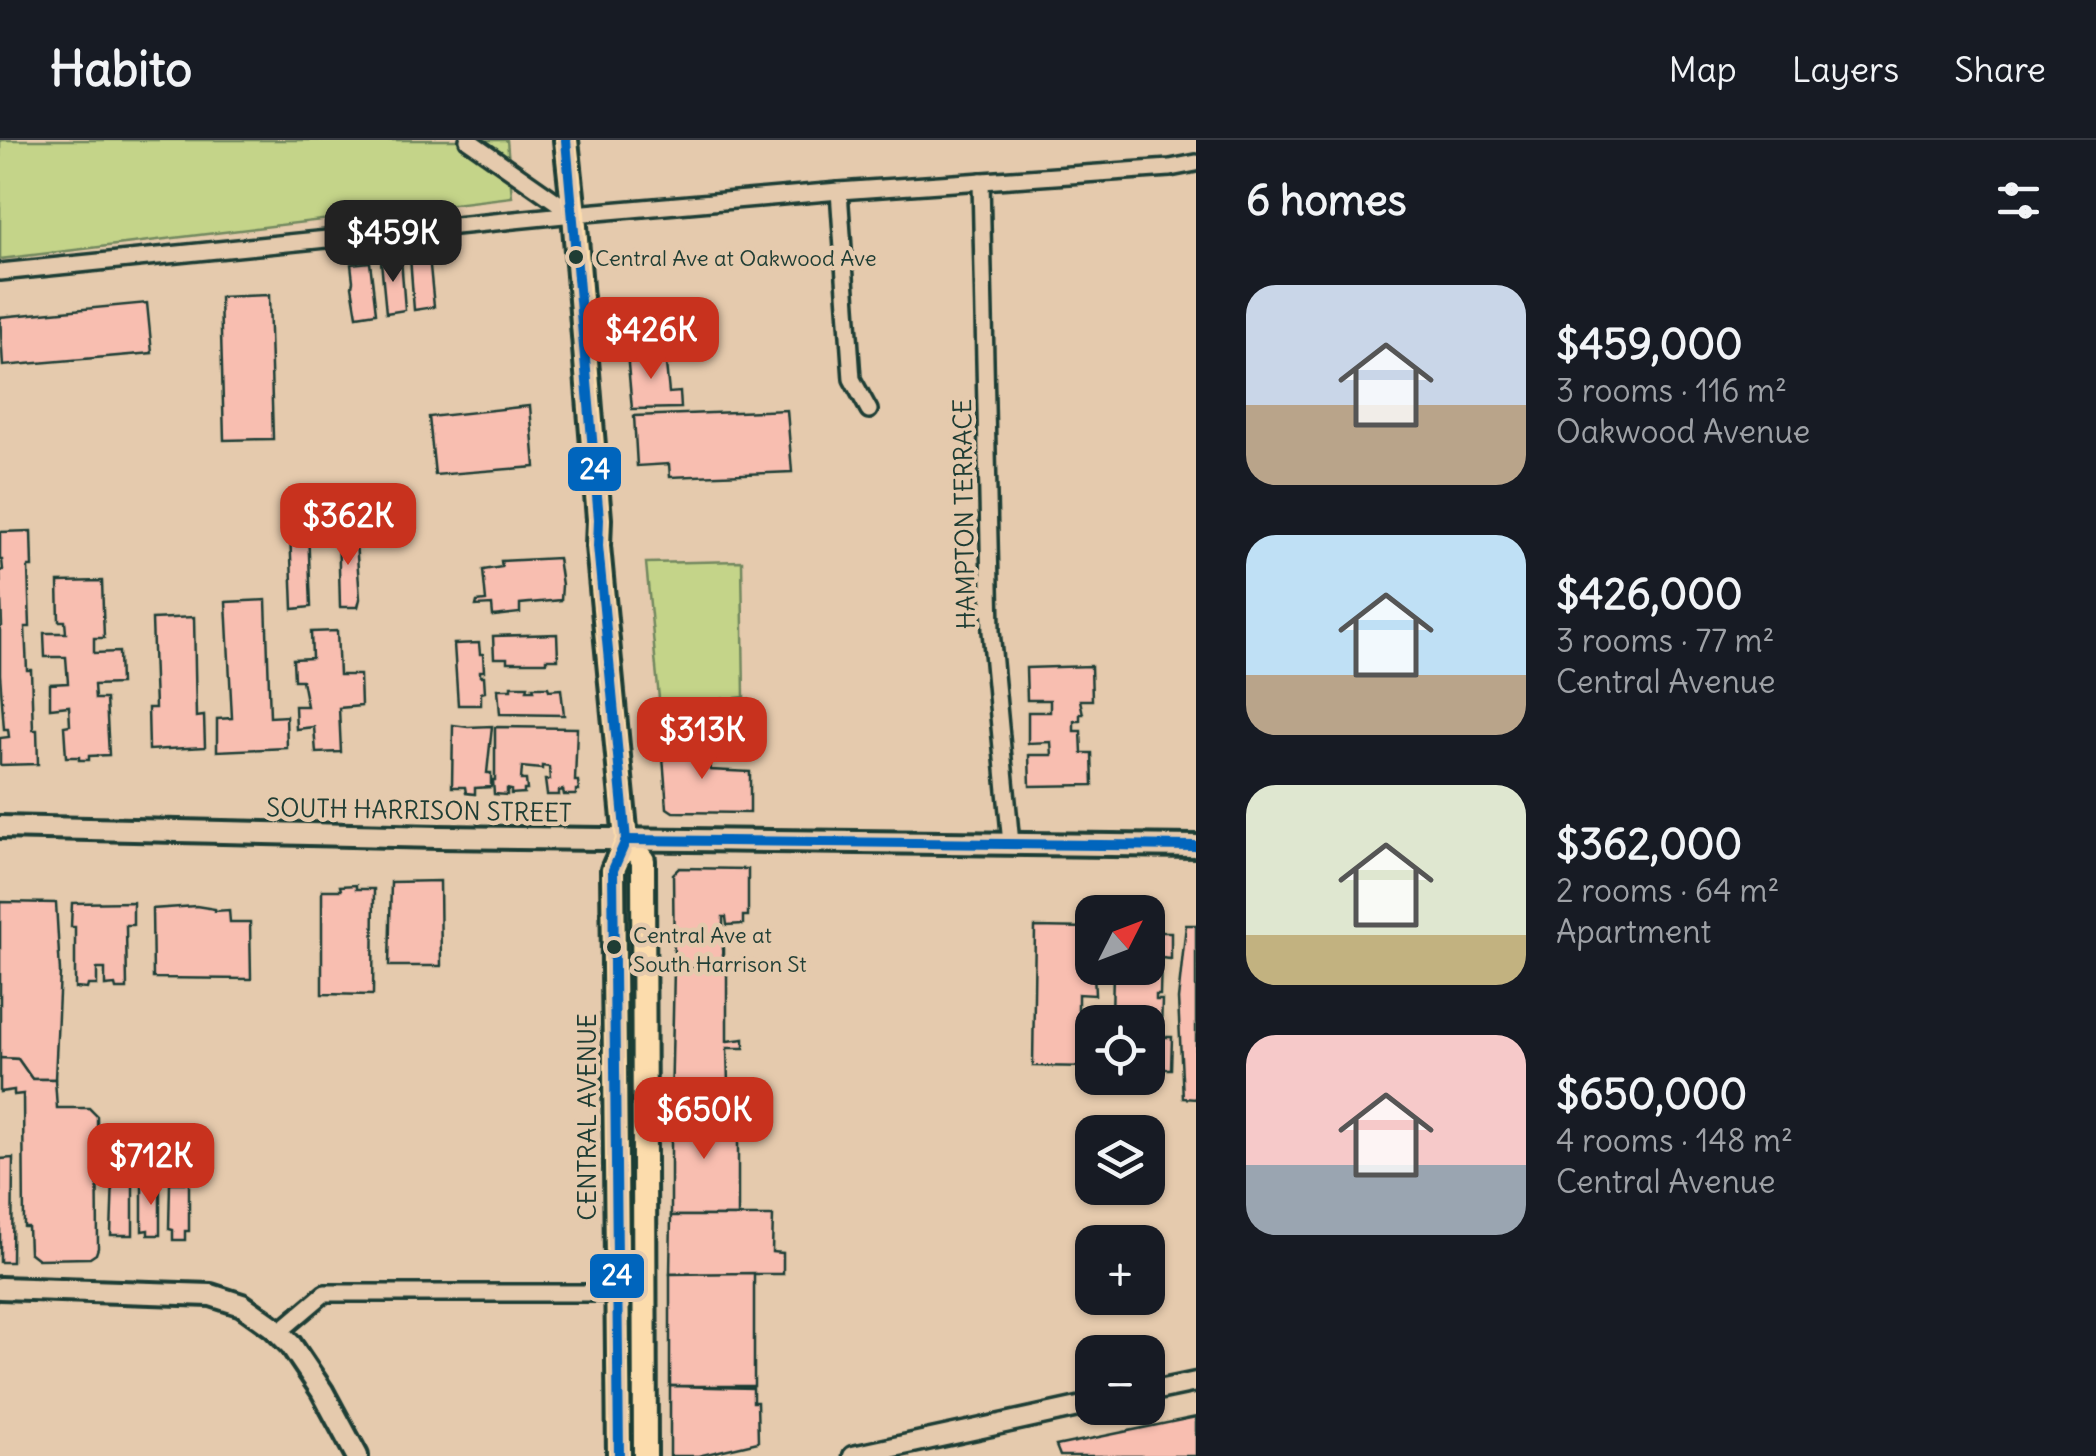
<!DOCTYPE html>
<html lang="en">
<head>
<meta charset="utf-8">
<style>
  :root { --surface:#171b24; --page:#242831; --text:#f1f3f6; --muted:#9ea1a6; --line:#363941; --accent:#c8321e }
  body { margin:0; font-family:Delius,sans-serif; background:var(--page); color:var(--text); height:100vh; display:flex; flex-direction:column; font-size:38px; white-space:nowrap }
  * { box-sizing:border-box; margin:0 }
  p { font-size:32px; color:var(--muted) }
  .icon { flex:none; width:55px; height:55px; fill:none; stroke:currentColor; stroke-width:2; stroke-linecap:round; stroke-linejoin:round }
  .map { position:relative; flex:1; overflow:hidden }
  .details { display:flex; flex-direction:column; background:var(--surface); width:900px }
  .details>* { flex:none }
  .needle { width:65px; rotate:48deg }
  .controls { position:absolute; left:1075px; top:755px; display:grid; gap:20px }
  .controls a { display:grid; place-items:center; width:90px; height:90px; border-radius:20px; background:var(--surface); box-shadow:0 2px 8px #0004; font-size:50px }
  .price { position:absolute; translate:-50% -85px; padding:0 22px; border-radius:20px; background:var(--accent); color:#fff; font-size:32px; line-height:65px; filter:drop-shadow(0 2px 5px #0008) }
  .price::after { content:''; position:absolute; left:50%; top:60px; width:30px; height:22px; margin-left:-15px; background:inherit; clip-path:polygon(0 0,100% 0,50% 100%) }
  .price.active { background:#222; color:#fff }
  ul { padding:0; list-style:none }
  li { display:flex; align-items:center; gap:30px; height:250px; padding:0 50px }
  li span { display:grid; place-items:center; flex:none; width:280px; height:200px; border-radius:30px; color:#555 }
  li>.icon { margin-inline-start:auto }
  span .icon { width:120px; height:120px; fill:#fffc; stroke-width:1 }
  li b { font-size:42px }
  h2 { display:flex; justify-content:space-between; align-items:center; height:120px; padding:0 50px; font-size:42px }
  header { display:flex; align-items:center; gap:60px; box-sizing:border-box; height:140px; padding:0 50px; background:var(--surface); border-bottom:2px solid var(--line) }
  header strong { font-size:48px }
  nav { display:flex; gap:55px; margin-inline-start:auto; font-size:35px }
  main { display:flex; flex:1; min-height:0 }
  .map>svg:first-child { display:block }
</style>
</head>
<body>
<header>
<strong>Habito</strong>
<nav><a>Map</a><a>Layers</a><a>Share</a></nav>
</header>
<main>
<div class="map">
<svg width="1196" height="1316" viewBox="0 0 1196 1316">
  <rect width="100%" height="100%" fill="#e5caad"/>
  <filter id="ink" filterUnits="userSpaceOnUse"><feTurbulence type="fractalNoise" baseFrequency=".01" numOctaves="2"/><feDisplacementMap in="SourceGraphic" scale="20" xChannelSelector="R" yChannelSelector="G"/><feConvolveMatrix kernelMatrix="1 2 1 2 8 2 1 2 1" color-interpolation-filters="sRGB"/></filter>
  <g filter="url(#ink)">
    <g fill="#c4d489" stroke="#72885e" stroke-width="2.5">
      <path d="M0,0h507l5,57 -512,62z"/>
      <path d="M742,421l2,136 -24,3 1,8 -61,1 -14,-146z"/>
    </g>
    <g fill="#f8beb0" stroke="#1f3d34" stroke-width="2.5">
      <path d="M429,116l5,51 -20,3 -4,-53z"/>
      <path d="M401,118l4,52 -19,3 -5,-52z"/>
      <path d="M370,122l6,51 -19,3 -5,-30 1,-5 -2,-17z"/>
      <path d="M269,155l4,144 -49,1 -4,-143z"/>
      <path d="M147,163l5,50 -149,13 -3,-49z"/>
      <path d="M706,163l3,32 -13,1 -3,-32z"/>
      <path d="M627,213h41l2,11h-4l3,29 11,-1 1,16 -49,1z"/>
      <path d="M530,266l5,61 -100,8 -6,-58z"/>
      <path d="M787,270l5,62 -122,5 -1,-13 -32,2 -3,-50z"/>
      <path d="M355,387l5,72 -2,8h-18l-2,-79z"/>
      <path d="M308,389l3,78 -18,2 -3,-79z"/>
      <path d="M31,391l1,36h-4l2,60h-5l2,43h4l2,60h4l1,34 -38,1v-27l9,-1 -1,-8h-4l-4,-55v-47l2,-1 -2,-55 3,-1 -1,-10h-2v-28z"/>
      <path d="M558,418l4,27 -1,15 -41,4v9l-27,3 -1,-11 -16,1 1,-4 9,-1 -3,-31 19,-3 -1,-6z"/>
      <path d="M102,441l2,57h-10v15l25,-1 1,32 -26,1 1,14h11l3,56 -20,1v4h-10v-3h-13l-2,-31 6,-1 -1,-19 -19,2v-24l18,-1 -2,-26h-21l-1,-24h22l-1,-12h-6l-1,-39z"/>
      <path d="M266,460l4,117 16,-1 1,32 -70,3v-32l15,-1 -6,-116z"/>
      <path d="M194,477l2,100 8,-1 1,31 -56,3 -1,-42h7l-3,-89z"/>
      <path d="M337,491l2,44h21l1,31 -22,2 2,44 -25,1 -2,-26 -18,2 -1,-23h12l-5,-26h-8l-1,-21 19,-1 -1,-26z"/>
      <path d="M557,494l1,25h-12v3h-39v-4h-13l-1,-22z"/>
      <path d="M479,503l1,11h3l1,17h-4v5h4l1,16 -4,1v12h-23l-4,-61z"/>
      <path d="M1091,526l1,34h-12l3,14h-3v7h-6v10h7l1,22h10l1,32 -63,1 -1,-31h23l-1,-13 -23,1v-31h22v-12h-23l-1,-32z"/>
      <path d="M511,546h17l-1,4h7l-1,-3h15l1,3 12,-1 3,26 -64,-1 -2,-25h13z"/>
      <path d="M723,559h25l1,37 -87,8 -3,-34 65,-1z"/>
      <path d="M453,585l15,2 24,-1 -5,47h4v14l-16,1v6l-9,-1 -1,-6h-13z"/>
      <path d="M495,587l82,1 -2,53h3l1,9h-3v5h-12l-1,-5 -4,1v4h-12l-2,-15h5l-1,-13 -7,-1v3l-20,-2 -1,13h5l1,10h-3v3l-13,1v-4l-4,-1v6l-13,-1 -1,-14h2z"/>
      <path d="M707,600l3,30 40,2v41l-77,-1 -6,-4 -5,-64z"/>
      <path d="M679,728l69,1v47h-5v8l-16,1 -1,-8h-3v52l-49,-2 -1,-93z"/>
      <path d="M440,741l1,85h-52l2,-84z"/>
      <path d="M356,745v4h18l-1,106 -51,-1v-104h19l-1,-4z"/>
      <path d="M0,762l56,1 4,69 -5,107h-23l-14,-20 -18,-1z"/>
      <path d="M133,762v23h-7l1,64h-11l-1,-4 -10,1v-17h-8v16h-9l-1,4 -12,-1v-61h-4l1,-24z"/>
      <path d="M196,766l19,3v2l14,-1 1,12h20l1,57 -98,-1 -1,-69z"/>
      <path d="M1186,785h10v174l-13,-1 -5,-99z"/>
      <path d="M1035,787l57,1 3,67 -17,-1v16h16l-2,57 -59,-1z"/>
      <path d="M1148,792h23v27l-10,-1 -1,37h-4v5h6l-1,30h-4l-1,7h16l-1,32h-23v-47h-36l1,-54h35z"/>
      <path d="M674,827l53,4v70l17,-2v9h-17l1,36 19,1 1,24 -77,-2z"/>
      <path d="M0,918l18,1 14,20h23l2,29h32l8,8 1,132 -2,6 -6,4 -52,1 -9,-7 -1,-25h-4l-1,-133 -9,1v-5l-14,2z"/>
      <path d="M671,967l54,1 13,2v106h-67z"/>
      <path d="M13,1018l-1,104h-12v-103z"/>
      <path d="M113,1037h20v58h-22z"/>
      <path d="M142,1042h18v53h-12v-5l-6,1z"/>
      <path d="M170,1043h19v48h-4v9h-12v-10l-4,-1z"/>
      <path d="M671,1076h102l-1,36 11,1v21h-113z"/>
      <path d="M754,1133v113h-84v-112z"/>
      <path d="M670,1246l83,2v14h4l1,40 -60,14h-28z"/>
      <path d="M1196,1277v39h-136l-4,-10z"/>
    </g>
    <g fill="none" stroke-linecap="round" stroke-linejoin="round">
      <defs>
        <g id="minor">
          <path d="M468,0l106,74"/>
          <path d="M981,41l10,450 20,213"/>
          <path d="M839,51l13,188 17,31"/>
          <path d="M0,132l574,-58 265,-23 331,-23 26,-5"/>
          <path d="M279,1192l46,-39h291"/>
        </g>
        <g id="tertiary">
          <path d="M1148,1252l48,-10"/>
          <path d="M853,1316l239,-52"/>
        </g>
        <g id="secondary">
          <path d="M0,687l438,10 758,9"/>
          <path d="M0,1148l211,7 31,10 31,22 18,18 31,46 35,65"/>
        </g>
        <g id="primary">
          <path d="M566,0l8,74 25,305 -1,27 28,294 -13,30 6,586"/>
          <path d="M626,700l17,20v4l2,592"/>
        </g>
      </defs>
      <use href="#minor" stroke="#1f3d34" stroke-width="22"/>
      <use href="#tertiary" stroke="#1f3d34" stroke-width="25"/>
      <use href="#secondary" stroke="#1f3d34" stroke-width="28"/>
      <use href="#primary" stroke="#1f3d34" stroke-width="30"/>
      <use href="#minor" stroke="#e5caad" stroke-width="15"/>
      <use href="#tertiary" stroke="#e5caad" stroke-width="18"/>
      <use href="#secondary" stroke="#e5caad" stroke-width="20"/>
      <use href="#primary" stroke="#fcdcac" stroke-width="22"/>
      <defs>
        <g id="bus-1">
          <path d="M566,0l33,379 -1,27 28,294 -13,30 6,586"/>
          <path d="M626,700l570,6"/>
        </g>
      </defs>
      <use href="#bus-1" stroke="#e5caad" stroke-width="18"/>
      <use href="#bus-1" stroke="#0065bd" stroke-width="10"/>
    </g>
  </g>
  <g fill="#1f3d34" stroke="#e5caad" stroke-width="4">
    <circle cx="576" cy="117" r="9"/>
    <circle cx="614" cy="807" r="9"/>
  </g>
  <g text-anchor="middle" stroke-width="9" stroke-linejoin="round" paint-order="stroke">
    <g font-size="22" fill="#1f3d34" stroke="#e5caad" text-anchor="start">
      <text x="595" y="126">Central Ave at Oakwood Ave</text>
      <text x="633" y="803">Central Ave at<tspan x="633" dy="29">South Harrison St</tspan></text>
    </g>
    <g font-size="25" fill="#1f3d34" stroke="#e5caad">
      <text transform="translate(964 374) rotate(-91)" y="9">HAMPTON TERRACE</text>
      <text transform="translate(419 670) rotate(1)" y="9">SOUTH HARRISON STREET</text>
      <text transform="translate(587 977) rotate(-90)" y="9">CENTRAL AVENUE</text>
    </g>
  </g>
  <g stroke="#e5caad" stroke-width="4">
    <rect x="566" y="305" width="57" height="48" rx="10" fill="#0065bd"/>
    <rect x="588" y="1112" width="58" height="48" rx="10" fill="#0065bd"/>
  </g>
  <g font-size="28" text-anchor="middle" font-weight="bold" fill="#fff">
    <text x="595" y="339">24</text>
    <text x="617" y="1145">24</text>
  </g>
</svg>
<div class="controls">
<a><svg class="needle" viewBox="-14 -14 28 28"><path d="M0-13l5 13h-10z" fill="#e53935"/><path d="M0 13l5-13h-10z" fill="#9ea1a6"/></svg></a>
<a><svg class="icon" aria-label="locate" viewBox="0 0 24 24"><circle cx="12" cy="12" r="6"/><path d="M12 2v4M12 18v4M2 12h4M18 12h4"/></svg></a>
<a><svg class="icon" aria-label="layers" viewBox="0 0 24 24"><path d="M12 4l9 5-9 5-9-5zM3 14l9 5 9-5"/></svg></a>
<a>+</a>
<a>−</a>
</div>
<b class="price active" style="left:393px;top:145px">$459K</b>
<b class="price" style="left:651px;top:242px">$426K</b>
<b class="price" style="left:348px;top:428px">$362K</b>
<b class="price" style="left:702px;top:642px">$313K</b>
<b class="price" style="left:704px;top:1022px">$650K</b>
<b class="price" style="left:151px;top:1068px">$712K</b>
</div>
<section class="details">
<h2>6 homes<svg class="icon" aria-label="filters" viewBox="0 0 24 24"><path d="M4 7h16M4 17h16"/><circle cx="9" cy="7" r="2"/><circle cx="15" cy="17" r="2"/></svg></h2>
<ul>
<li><span style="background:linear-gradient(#c9d6e8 60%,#b9a48a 0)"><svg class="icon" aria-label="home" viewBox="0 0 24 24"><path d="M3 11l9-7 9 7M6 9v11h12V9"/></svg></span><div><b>$459,000</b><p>3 rooms · 116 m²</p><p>Oakwood Avenue</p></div></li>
<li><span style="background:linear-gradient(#bfe0f5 70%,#b9a48a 0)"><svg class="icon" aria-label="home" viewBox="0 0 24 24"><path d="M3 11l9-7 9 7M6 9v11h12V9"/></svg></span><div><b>$426,000</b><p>3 rooms · 77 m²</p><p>Central Avenue</p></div></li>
<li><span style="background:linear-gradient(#dfe7d0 75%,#c2b280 0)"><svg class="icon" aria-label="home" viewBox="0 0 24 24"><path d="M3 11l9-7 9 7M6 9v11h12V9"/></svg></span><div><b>$362,000</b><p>2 rooms · 64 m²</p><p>Apartment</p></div></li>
<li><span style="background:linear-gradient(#f6c9c9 65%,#9aa5b1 0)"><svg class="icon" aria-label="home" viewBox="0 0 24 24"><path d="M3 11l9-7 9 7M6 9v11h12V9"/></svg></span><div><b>$650,000</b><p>4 rooms · 148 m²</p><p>Central Avenue</p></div></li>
</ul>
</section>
</main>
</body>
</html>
